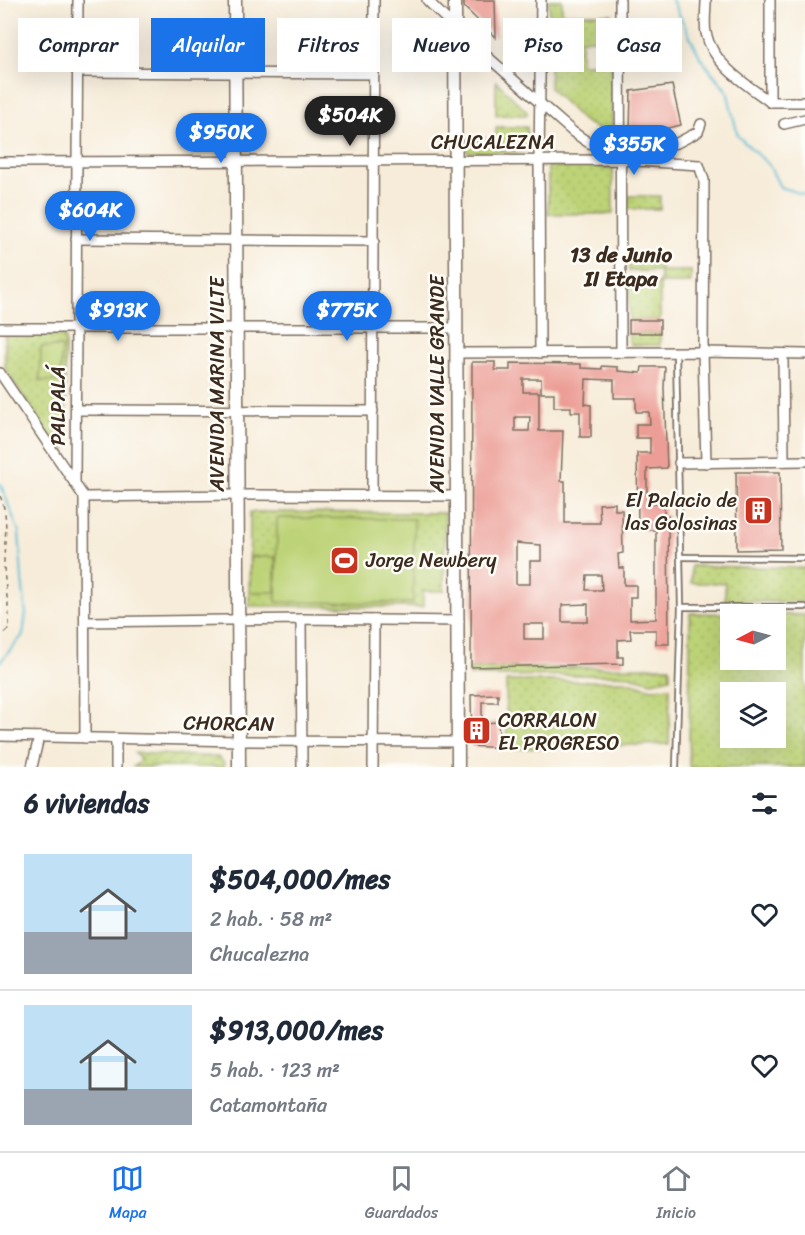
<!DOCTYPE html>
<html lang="es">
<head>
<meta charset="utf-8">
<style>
  :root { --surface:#fff; --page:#f6f6f7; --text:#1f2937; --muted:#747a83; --line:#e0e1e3; --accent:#1a73e8 }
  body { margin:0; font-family:Sriracha,sans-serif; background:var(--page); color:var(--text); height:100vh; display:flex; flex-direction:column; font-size:22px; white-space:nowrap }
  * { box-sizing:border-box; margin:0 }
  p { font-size:20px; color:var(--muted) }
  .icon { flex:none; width:33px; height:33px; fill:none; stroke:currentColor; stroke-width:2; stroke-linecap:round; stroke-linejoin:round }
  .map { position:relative; height:767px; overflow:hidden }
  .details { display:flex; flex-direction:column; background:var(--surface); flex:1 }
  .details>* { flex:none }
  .top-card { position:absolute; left:18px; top:18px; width:770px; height:54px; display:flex; gap:12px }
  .needle { width:39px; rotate:264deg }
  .tools { position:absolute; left:720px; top:604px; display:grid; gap:12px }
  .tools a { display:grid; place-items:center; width:66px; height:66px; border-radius:0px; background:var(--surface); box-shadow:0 6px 24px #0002; font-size:30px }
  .price { position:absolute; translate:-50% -51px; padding:0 14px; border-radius:21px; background:var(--accent); color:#fff; font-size:20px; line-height:39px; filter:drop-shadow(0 2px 3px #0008) }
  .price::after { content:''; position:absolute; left:50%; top:36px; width:18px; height:14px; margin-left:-9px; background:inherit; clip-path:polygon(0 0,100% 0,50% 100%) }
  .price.selected { background:#222; color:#fff }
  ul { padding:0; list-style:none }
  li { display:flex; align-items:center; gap:18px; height:150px; padding:0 24px }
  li+li { border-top:2px solid var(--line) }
  li span { display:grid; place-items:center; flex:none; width:168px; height:120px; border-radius:0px; color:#555 }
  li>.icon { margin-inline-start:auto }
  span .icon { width:72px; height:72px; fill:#fffc; stroke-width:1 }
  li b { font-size:26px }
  h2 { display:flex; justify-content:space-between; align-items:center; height:72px; padding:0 24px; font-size:26px }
  .chip { padding:0 21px; border-radius:0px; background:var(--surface); box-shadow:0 6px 24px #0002; font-size:21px; line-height:54px }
  .chip.selected { background:var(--accent); color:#fff }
  .tab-bar { display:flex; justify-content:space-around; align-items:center; height:84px; border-top:2px solid var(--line); background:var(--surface); font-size:16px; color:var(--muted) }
  .tab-bar a { display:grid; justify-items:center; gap:3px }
  .tab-bar .selected { color:var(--accent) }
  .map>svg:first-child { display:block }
</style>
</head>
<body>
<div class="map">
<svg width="805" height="767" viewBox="0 0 805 767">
  <defs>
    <pattern id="grass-dots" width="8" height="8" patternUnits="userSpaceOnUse" patternTransform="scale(1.5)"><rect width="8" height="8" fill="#bdd377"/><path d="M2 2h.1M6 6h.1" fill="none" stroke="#a3b566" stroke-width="1.8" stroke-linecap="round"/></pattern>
    <pattern id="garden-furrows" width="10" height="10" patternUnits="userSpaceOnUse" patternTransform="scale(1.5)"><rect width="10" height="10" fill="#bdd377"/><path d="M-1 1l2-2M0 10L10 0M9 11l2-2" fill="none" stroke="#a3b566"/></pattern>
  </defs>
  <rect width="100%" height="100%" fill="#fdfcf7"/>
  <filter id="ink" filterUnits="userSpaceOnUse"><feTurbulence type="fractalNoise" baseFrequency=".0167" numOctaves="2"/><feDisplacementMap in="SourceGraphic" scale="12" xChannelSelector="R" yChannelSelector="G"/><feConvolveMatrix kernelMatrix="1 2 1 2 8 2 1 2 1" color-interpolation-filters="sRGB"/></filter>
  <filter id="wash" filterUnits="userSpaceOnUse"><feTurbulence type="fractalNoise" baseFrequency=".008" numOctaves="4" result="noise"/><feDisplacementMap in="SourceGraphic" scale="24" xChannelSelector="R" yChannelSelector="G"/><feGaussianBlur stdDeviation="1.35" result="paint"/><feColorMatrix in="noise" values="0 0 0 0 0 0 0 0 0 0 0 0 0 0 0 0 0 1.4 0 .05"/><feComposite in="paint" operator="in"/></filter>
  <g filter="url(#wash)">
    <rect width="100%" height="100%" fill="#f7ecd9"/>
    <g fill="url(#grass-dots)" stroke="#7c7e4a" stroke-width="1.5" fill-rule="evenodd">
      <path d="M549,0h13v14h50v25h-31v25h31v68l-4,3 -25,-14 -33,-33z"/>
      <path d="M496,81l31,31v3h-31z"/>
      <path d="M496,127h31v21l-4,4h-55l-3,-4v-9h31z"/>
      <path d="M613,166v48h-65v-48z"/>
      <path d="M629,196h31v13h-32z"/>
      <path d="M629,258h31v13h31v12h-31v37h-31v-37h31v-12h-31z"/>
      <path d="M629,333h31v12h-28l-3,-3z"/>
      <path d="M5,334l57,2 3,3 1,117h-2l-59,-87z"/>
      <path d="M250,512l195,1 -1,78h-21v16l-174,-1z"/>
      <path d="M691,566l114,2v34l-80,-1v-18h-34z"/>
      <path d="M690,613l115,2v152h-116zM730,615h46v45h-46zM730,693h46v45h-46z"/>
      <path d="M670,667v11l-18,4 -26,-7 -156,1v-8z"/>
      <path d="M506,681h119l27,8 18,-2 -1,57 -162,5z"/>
    </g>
    <path fill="url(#garden-furrows)" stroke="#7c7e4a" stroke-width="1.5" d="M135,753l83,4 6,6v4h-91l8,-7z"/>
    <g fill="#bdd377" stroke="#7c7e4a" stroke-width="1.5">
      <path d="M41,347h21l-2,34h-20z"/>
      <path d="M277,518l137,1 -1,84 -137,-1z"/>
      <rect x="250" y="557" width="25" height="35"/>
    </g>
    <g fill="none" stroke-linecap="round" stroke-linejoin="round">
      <g stroke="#55bad4" stroke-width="2">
        <path d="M672,0l29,59 26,32 11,45 31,29 11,22 25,8"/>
        <path d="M0,483l19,49 3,48 4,33 -3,22 -23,27"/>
      </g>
    </g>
    <g id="blocks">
      <g fill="#ec9e96" fill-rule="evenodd">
        <path d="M464,0h31l1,38 -32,-31z"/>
        <path d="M672,85l9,40 -48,11 -3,-5 1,-40z"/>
        <rect x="629" y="320" width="31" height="13"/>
        <path d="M472,362h23v8h15v-7l71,1v4l21,1v-3l16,1v4l23,2 1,-6h23l-1,21 3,80 -20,1v34h17v13h4l1,128h-13v-14h-26l1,9 -13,1v17h5v7l-152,3zM523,379h18v14h13v14h17v5h9v25h11v-32l-6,-1 1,-25 28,1v18h22v14h13l1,12h-14v14h14v15h-13l1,77h18v89l-26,1v-23h6v-12h-12v-17h-5l-1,-14 5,-1 -1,-43h-7v-7l-16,1 1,19h-35v-42h-4l2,-50h-24v-39h-16zM515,417h15l-1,14h-14zM516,543l25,2v16h-11v23h-14zM587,575h14l1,15h-16zM588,604v18h-26v-17zM524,624h20v15h-20z"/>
        <path d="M736,472h44l1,77 -44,1z"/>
        <path d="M498,694v8h-16v21l16,-1 2,26 -28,-2 -1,-51z"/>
      </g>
    </g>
  </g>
  <g filter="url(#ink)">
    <use href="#blocks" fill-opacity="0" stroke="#7d6e5f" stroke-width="1.5"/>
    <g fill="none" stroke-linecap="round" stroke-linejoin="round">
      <defs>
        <g id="service">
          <path d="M681,557l124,1"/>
          <path d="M681,607h124"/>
          <path d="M676,767l5,-160 -5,-254"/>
        </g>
        <g id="minor">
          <path d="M427,0l27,27 87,77 32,28 16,11 32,6 37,-3 19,-3 21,-11 3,-8"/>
          <path d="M620,0l1,352"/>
          <path d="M706,0c0,11 -2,23 0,33 7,32 40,51 64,69"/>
          <path d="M77,72l297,2"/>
          <path d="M770,102v-102"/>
          <path d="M770,102h35"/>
          <path d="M784,124l21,-5"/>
          <path d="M0,162l621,-2 78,5 5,15 -1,172 3,111"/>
          <path d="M76,239l298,2"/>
          <path d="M0,328h457"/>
          <path d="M457,353l246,-1 102,2"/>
          <path d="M540,353l-1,-193 2,-160"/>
          <path d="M783,354l1,107"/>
          <path d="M0,373l84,124 1,241"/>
          <path d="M76,410l297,1"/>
          <path d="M679,463l126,-2"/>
          <path d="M75,483l3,-483"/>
          <path d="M372,496l2,-496"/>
          <path d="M84,497l153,-2 221,1"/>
          <path d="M301,619l1,148"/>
          <path d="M86,622l215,-3 158,2"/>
          <path d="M0,736l239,5 219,1"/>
          <path d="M116,739v28"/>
          <path d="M32,767l7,-30"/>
          <path d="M373,767l1,-147"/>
        </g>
        <g id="tertiary">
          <path d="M235,0l4,767"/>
          <path d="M455,0l3,767"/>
        </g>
      </defs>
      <use href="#service" stroke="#7d6e5f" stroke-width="8"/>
      <use href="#minor" stroke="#7d6e5f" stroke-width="12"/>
      <use href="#tertiary" stroke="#7d6e5f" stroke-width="15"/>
      <path stroke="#7d6e5f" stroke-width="1.5" stroke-dasharray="4.5 4.5" stroke-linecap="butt" d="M0,496c10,23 4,43 4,66 0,23 6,44 5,67l-9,7"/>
      <use href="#service" stroke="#fff" stroke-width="4.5"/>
      <use href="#minor" stroke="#fff" stroke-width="9"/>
      <use href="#tertiary" stroke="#fff" stroke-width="12"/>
    </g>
  </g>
  <defs>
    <symbol id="building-square" viewBox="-11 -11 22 22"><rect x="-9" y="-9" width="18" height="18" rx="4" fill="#c8321e" stroke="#fdfcf7"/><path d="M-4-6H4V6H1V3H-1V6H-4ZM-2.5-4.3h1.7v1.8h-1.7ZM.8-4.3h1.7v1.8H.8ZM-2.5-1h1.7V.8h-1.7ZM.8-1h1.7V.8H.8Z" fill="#fff"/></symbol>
    <symbol id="stadium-square" viewBox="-11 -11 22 22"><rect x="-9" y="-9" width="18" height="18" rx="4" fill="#c8321e" stroke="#fdfcf7"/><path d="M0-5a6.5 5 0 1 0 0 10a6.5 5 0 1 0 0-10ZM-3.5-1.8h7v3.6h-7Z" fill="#fff"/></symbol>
  </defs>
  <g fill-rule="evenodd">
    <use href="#building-square" x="742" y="494" width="33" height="33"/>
    <use href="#stadium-square" x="328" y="544" width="33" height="33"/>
    <use href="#building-square" x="460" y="714" width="33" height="33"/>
  </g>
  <g text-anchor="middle" stroke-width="5" stroke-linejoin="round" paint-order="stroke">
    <g font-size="20" fill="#3b2a1e" stroke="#fdfcf7">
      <text x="493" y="149">CHUCALEZNA</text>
      <text transform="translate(217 384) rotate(-90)" y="7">AVENIDA MARINA VILTE</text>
      <text transform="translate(437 384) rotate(-90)" y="7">AVENIDA VALLE GRANDE</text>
      <text transform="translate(58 406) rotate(-90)" y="7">PALPALÁ</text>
      <text transform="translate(229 723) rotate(1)" y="7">CHORCAN</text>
    </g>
    <g font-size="20" fill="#3b2a1e" stroke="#fdfcf7" text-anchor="start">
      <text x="737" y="507" text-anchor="end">El Palacio de<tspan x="737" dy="23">las Golosinas</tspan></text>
      <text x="366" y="567">Jorge Newbery</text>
      <text x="498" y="727">CORRALON<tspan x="498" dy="23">EL PROGRESO</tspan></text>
    </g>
    <g font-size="21" font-weight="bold" fill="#3b2a1e" stroke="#fdfcf7">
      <text x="621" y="262">13 de Junio<tspan x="621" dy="24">II Etapa</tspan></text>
    </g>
  </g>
</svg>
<div class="tools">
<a><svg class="needle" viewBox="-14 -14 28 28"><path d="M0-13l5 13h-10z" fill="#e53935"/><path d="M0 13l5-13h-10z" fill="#747a83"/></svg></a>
<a><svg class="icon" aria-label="layers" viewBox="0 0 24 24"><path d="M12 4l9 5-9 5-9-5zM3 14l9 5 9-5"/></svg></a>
</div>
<b class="price selected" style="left:350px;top:147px">$504K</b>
<b class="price" style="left:221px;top:164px">$950K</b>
<b class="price" style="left:634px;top:176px">$355K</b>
<b class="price" style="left:90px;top:242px">$604K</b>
<b class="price" style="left:118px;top:342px">$913K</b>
<b class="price" style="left:347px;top:342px">$775K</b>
<div class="top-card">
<a class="chip">Comprar</a>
<a class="chip selected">Alquilar</a>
<a class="chip">Filtros</a>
<a class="chip">Nuevo</a>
<a class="chip">Piso</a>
<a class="chip">Casa</a>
</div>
</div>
<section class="details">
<h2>6 viviendas<svg class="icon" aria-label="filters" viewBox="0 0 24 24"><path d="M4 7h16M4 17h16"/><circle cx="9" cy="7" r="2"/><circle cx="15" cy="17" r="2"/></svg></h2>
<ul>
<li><span style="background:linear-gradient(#bfe0f5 65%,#9aa5b1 0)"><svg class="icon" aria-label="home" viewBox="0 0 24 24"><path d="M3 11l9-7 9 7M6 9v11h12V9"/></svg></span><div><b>$504,000/mes</b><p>2 hab. · 58 m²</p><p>Chucalezna</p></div><svg class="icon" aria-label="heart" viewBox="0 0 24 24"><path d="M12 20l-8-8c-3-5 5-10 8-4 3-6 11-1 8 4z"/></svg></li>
<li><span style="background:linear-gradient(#bfe0f5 70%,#9aa5b1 0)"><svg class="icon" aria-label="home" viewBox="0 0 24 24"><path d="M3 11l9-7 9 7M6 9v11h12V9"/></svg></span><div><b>$913,000/mes</b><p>5 hab. · 123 m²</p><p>Catamontaña</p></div><svg class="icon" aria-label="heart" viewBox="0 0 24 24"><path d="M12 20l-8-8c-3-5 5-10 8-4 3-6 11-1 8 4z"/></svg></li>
</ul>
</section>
<nav class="tab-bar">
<a class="selected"><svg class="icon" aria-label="map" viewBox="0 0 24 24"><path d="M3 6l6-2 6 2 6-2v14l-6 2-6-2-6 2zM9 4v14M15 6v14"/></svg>Mapa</a>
<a><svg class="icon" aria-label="saved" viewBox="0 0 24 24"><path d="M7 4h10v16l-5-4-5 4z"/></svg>Guardados</a>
<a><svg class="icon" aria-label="home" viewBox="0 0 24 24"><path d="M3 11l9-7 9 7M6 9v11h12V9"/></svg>Inicio</a>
</nav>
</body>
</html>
